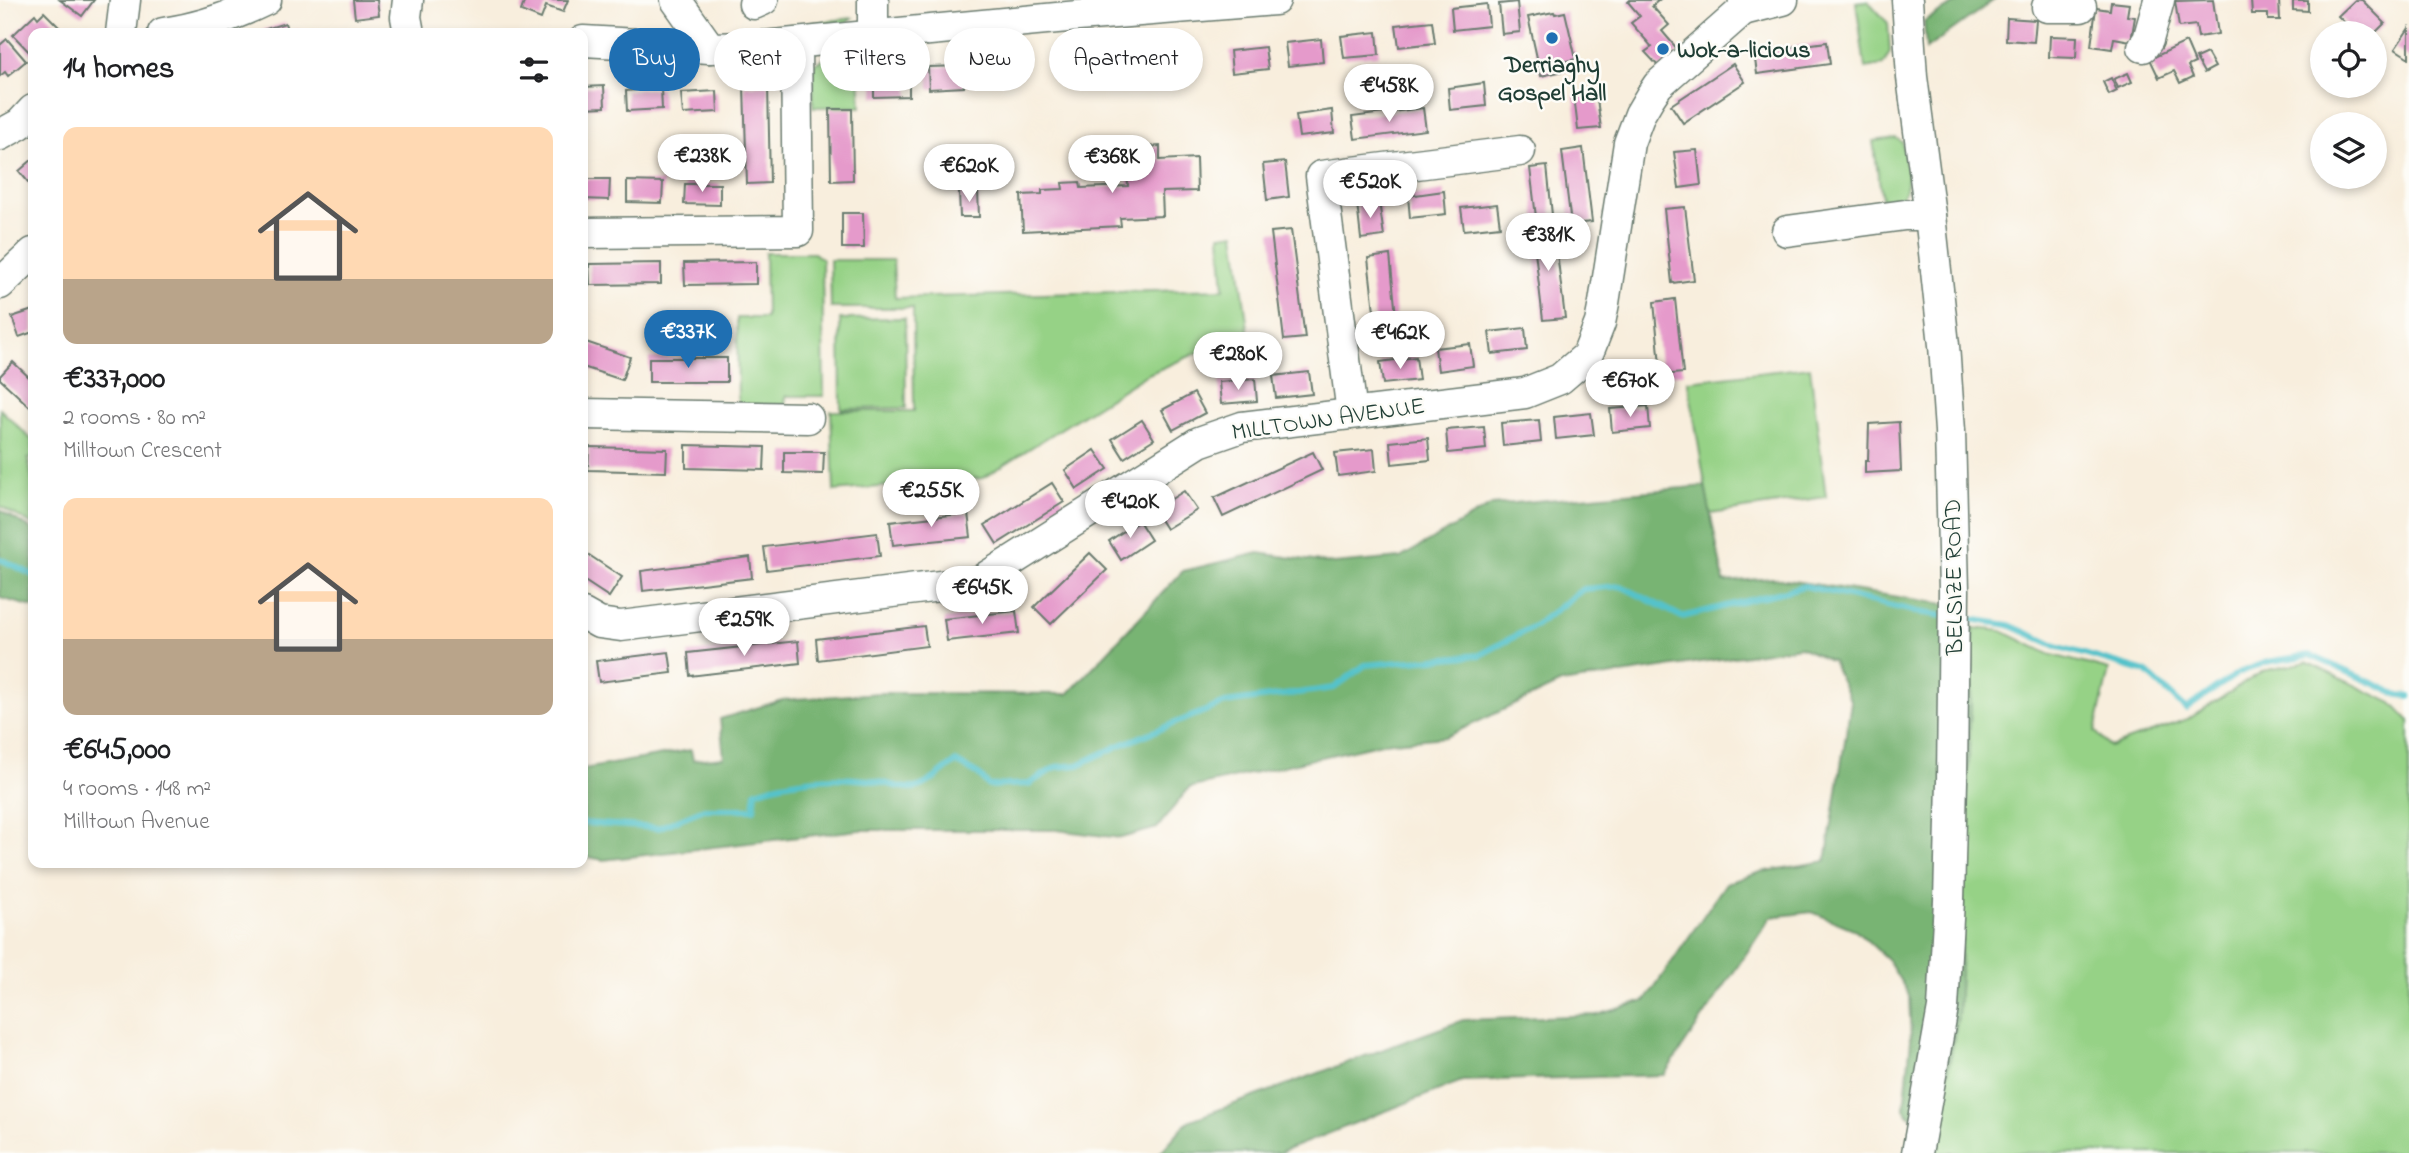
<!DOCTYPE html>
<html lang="en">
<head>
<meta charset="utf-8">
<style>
  :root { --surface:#fff; --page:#f6f6f6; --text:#202124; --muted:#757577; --accent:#1f6fb2 }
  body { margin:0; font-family:"Indie Flower",sans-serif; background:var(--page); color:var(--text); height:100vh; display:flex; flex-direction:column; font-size:26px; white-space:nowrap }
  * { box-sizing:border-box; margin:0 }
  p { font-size:23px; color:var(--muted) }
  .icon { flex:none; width:38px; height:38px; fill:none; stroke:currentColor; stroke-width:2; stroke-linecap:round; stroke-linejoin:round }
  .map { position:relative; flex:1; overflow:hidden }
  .side { position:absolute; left:28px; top:28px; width:560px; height:840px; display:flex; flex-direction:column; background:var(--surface); border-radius:14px; box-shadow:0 4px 10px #0003 }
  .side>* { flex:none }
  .guide { position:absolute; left:609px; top:28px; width:665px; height:63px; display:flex; gap:14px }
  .controls { position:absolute; left:2310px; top:21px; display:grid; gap:14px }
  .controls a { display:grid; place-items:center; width:77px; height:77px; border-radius:50%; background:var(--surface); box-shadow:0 4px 10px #0003; font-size:35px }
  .price { position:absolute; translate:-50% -60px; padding:0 16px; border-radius:24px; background:#fff; color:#222; font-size:23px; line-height:46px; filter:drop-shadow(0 2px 4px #0008) }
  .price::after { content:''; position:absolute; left:50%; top:42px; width:21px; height:16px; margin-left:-10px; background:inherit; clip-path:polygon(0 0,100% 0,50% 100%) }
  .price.current { background:var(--accent); color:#fff }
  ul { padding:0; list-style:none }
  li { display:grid; align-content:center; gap:14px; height:371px; padding:0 35px }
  li span { display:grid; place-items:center; height:217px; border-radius:14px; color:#555 }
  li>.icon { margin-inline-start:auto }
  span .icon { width:126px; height:126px; fill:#fffc; stroke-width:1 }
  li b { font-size:30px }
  h2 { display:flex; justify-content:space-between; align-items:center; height:84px; padding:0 35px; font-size:30px }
  .chip { padding:0 24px; border-radius:32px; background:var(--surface); box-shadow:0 4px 10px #0003; font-size:24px; line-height:63px }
  .chip.current { background:var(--accent); color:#fff }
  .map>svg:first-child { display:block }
</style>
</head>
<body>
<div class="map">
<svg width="2409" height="1153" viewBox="0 0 2409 1153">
  <rect width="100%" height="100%" fill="#fdfcf7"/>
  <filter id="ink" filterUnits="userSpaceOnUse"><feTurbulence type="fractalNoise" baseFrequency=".0143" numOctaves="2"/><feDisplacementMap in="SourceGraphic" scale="14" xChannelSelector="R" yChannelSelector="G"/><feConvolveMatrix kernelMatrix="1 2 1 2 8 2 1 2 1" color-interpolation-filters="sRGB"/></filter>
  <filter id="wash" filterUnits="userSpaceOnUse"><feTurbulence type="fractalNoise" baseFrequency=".00686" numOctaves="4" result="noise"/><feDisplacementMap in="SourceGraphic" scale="28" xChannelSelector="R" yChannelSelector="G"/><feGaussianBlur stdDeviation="1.57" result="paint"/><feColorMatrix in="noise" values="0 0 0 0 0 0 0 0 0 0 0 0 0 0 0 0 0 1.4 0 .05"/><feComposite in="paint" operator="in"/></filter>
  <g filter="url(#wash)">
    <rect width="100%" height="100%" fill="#f8eedd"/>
    <g fill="#96d286" stroke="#5a885d" stroke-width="2">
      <path d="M1868,1l20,22 2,29 -7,13 -18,3 -9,-66z"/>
      <path d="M852,18l-9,8 -27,5 -99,3z"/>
      <path d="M858,55l3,52h-48l1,-43 12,-6z"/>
      <path d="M1896,138l6,4c4,27 17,56 -19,63l-10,-64z"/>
      <path d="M1235,233l14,103 -24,5 -79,34 -163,103 -149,13 -3,-80h83l-1,-103h-82l-1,-48h63l2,38 329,-9 -4,-54z"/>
      <path d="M765,253h49l8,6 2,137h-38l-1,9h-47l-1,-87h29z"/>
      <path d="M905,318l1,90 -65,1 -1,-90z"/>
      <path d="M1810,367l16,130 -116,17 -22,-133z"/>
      <path d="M0,409l33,32v16l-5,2 5,23v43l-33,-19z"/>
      <path d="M1974,628l28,3 47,23 60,16 -14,61 15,16 80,-29 73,-47 44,-9 85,41 17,18v432h-477l26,-137z"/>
    </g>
    <g fill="#78b473" stroke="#4c7854" stroke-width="2">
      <path d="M1962,0h32l-68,49 -2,-28z"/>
      <path d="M1705,486l19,96 49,-4 172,26 29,24 -16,388 -24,128 -30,-35 7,-69 -2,-45 -22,-36 -31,-29 -44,-18 -41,5 -107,158 -202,6 -183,72h-119l28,-32 275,-101 134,-5 48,-14 81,-118 35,-11 65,-11 25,-159 -19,-41 -32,-14 -239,36 -116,54 -63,6 -193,45 -32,40 -36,10 -65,-8h-197l-256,30 -20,-4v-87l108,-19 2,10 31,-3 -4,-38 62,-19 98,-7 188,1 115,-123 76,-18 75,11 66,-6 92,-53z"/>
      <path d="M0,510l33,20v77l-33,-9z"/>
    </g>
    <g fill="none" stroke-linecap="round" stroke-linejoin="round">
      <g stroke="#54c2ca" stroke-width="6">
        <path d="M0,559l33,16"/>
        <path d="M1963,618l46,7 47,21 90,26 40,37 52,-36 29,-11 43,-7 89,40 10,1"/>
        <path d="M583,823l75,5 46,-19h50l2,-18c38,-12 71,-15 112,-11 14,1 33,10 47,8 15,-3 28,-18 41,-26l23,13 10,11 40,-2 27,-17 22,-2 40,-19 107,-43 109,-15 31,-23 115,-10 56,-30 47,-36 38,-3 61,31 123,-31 113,26 27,4"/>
      </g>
    </g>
    <g id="blocks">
      <g fill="#e59acb">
        <path d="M60,0h34l-12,16z"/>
        <path d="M353,0h24l2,15 -24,3z"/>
        <path d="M525,0h43l-5,12 -17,-6 -5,13 -20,-8z"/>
        <path d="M1630,0h29l-7,6 17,19 -7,6 17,20 -19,17 -15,-16 7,-5 -21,-24 9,-7 -12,-14z"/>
        <path d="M2213,0l5,34 -20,3 -2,-12 -17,2 -4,-26z"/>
        <path d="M2251,0h28l1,20h-12v-6h-16z"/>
        <path d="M2355,0h7l23,23 -10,10h-20l-17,-17z"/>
        <path d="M2293,1h15v10l-15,-1z"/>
        <path d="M1517,2l3,30 -18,2 -3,-30z"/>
        <path d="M2111,2l18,2 -2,12 8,1 -4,24 -17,-3 -2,11 -21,-3 5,-38 14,2z"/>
        <path d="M1487,4l2,22 -36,4 -2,-22z"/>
        <path d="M44,12l19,19 -2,2h-28v23l-20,-21 22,-21 3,4z"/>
        <path d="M1554,12l1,2 10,-2 11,47 -10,2 2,9 -27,6 -13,-59z"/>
        <path d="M2007,18l29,2 -2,22 -28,-2z"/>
        <path d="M1432,21l3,22 -36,4 -3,-22z"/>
        <path d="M285,23l3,9 11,-3 1,4h-36l-1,-3z"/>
        <path d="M2409,28v30l-14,-9z"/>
        <path d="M1377,32l2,23 -35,3 -3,-22z"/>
        <path d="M2050,36l27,1 -1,21 -27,-1z"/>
        <path d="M7,39l19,22 -18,15 -3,-4 -5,4v-31z"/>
        <path d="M1321,39l2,23 -35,4 -3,-23z"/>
        <path d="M1827,42l3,22 -73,10 -3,-22z"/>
        <path d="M2186,42l9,21 -7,3 5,11 -13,6 -6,-12 -15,7 -9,-19z"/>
        <path d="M1265,47l3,22 -36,4 -2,-22z"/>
        <path d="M2207,53l8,14 -11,6 -8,-15z"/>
        <path d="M1733,64l12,18 -62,41 -12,-18z"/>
        <path d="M963,66l1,21 -35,2 -1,-22z"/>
        <path d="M2128,73l4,9 -14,6 -4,-9z"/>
        <path d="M909,75v21l-35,1v-21z"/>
        <path d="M2111,78l6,13 -8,4 -6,-13z"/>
        <path d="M1484,83l2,23 -36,4 -2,-22z"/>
        <path d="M768,85l2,98 -23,1 -3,-98z"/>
        <path d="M604,86l1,21 -22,1v-21z"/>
        <path d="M661,88l1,21 -35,2 -1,-20z"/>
        <path d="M717,91l1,21 -35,2 -2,-21z"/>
        <path d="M1596,92l5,36 -23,2 -4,-35z"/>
        <path d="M1423,108l3,22 -71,9 -3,-22z"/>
        <path d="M830,109h22l1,71 -22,1z"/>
        <path d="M1332,110l2,23 -35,4 -3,-22z"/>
        <path d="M1160,146v14l36,-2 1,33 -35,1 1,24 -43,2 1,8 -98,5 -2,-36 21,-1v-4l21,-1 -1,-6 18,-1 1,6 47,-2 -2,-38z"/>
        <path d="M1583,148l9,74 -21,2 -9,-73z"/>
        <path d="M1697,150l4,35 -22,3 -5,-36z"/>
        <path d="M33,159v29l-14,-17z"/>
        <path d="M1285,162l4,35 -22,3 -4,-36z"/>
        <path d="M1547,166l5,49 -16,2 -6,-49z"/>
        <path d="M583,179h27l-1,21 -26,-1z"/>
        <path d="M627,181l36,1 -1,21 -35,-1z"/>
        <path d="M685,184h35v21l-36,-1z"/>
        <path d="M978,190l1,27h-19l-1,-26z"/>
        <path d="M1444,191l2,23 -36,4 -2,-22z"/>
        <path d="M1379,201l5,35 -23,3 -4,-36z"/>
        <path d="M1497,204l3,22 -36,4 -3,-22z"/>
        <path d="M1685,207l9,73 -22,3 -8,-74z"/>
        <path d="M842,213h21l1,35h-22z"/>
        <path d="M1548,223l2,14 5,-1 10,82 -22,2 -11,-95z"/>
        <path d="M1291,230l14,108 -21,2 -13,-108z"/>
        <path d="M1390,255l7,72 -21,2 -8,-71z"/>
        <path d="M756,262v22l-71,1 -1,-22z"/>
        <path d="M661,263v21l-71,1 -1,-21z"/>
        <path d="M1675,299l8,74 -22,2 -7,-73z"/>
        <path d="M33,310v22l-14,5 -7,-20z"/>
        <path d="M1525,328l2,22 -35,4 -3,-22z"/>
        <path d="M583,341l47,16 -8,23 -39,-13z"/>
        <path d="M1470,344l3,22 -35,5 -3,-23z"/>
        <path d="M1416,357l3,23 -36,4 -3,-22z"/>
        <rect x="649" y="358" width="78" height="24"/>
        <path d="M13,362l20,19v29l-33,-31v-3z"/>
        <path d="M1309,372l3,22 -36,4 -3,-22z"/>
        <path d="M1255,379l2,22 -36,3 -2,-22z"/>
        <path d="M1194,393l11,20 -32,17 -11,-20z"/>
        <path d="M1648,406l2,22 -38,4 -2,-23z"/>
        <path d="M1591,413l3,22 -38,4 -2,-22z"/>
        <path d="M1142,420l12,19 -30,19 -12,-19z"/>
        <path d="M1539,420l2,22 -38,4 -2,-23z"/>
        <path d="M1899,422l2,49 -36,2v-12h3l1,-37z"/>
        <path d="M1484,427l2,22 -38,4 -2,-23z"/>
        <path d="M1428,438l2,22 -38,4 -2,-22z"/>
        <path d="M686,445l79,2 -1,23 -78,-2z"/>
        <path d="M589,447l78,2 -1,23 -78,-2z"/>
        <path d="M1374,449l2,22 -38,5 -3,-23z"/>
        <path d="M1095,450l13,19 -31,20 -12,-19z"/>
        <path d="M784,452h40l-1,22 -39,-1z"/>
        <path d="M1313,452l9,18 -99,47 -9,-19z"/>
        <path d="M1052,483l12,19 -67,42 -12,-19z"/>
        <path d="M1184,491l13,19 -31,19 -12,-19z"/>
        <path d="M968,513l3,24 -78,8 -3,-23z"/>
        <path d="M1139,521l12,19 -30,20 -12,-19z"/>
        <path d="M877,533l3,23 -113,14 -3,-23z"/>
        <path d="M583,551l39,26 -13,20 -26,-17z"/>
        <path d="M1090,553l17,17 -56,54 -17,-17z"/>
        <path d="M750,557l2,21 -109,13 -2,-20z"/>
        <path d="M1016,611l3,22 -72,8 -3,-22z"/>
        <path d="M924,626l3,20 -109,14 -2,-21z"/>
        <path d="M798,641l2,22 -110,13 -2,-23z"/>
        <path d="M669,652l3,21 -73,9 -3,-21z"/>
      </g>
    </g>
  </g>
  <g filter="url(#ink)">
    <use href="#blocks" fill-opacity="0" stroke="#6b7b6f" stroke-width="2"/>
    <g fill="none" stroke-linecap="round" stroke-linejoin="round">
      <defs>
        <g id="minor">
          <path d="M408,0l-2,17 3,16"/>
          <path d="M676,0l34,48"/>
          <path d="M1907,0l5,77 18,138 14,130 6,86 4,159 -2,191 -3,120 -6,107 -26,145"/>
          <path d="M754,4l9,-4"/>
          <path d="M2047,7h34"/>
          <path d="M1743,10l40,-10"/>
          <path d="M121,33l4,-33"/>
          <path d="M163,33c36,-5 70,-17 103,-33"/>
          <path d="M873,37v-37"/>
          <path d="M583,41l127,7 41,-1 327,-31 197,-16"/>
          <path d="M2143,47l5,-7 11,-40"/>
          <path d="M0,135l20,-11 13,-14"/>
          <path d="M1787,231l118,-16h25"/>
          <path d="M583,233l215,-2 -2,-187"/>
          <path d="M0,284l33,-31"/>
          <path d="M1352,413l-31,-237 199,-25"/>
          <path d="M583,414l225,4"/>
          <path d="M583,614l16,9 22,3 359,-45 219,-139 43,-15 283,-34 35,-14 27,-23 13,-33 4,-20 25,-160 11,-29 10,-17 8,-12 85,-75 1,-10"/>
        </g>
      </defs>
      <use href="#minor" stroke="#6b7b6f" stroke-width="33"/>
      <use href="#minor" stroke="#fff" stroke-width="30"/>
    </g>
  </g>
  <g fill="#1f6fb2" stroke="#fdfcf7" stroke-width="2.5">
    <circle cx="1552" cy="38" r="7"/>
    <circle cx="1663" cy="49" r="7"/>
  </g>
  <g text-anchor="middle" stroke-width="5" stroke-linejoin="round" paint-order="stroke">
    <g font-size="24" font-weight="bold" fill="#1f3d34" stroke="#fdfcf7" text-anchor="start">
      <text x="1677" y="57">Wok-a-licious</text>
      <text x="1552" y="72" text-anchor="middle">Derriaghy<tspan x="1552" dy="28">Gospel Hall</tspan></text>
    </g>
    <g font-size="24" fill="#1f3d34" stroke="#fdfcf7">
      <text transform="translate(1328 418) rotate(-8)" y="8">MILLTOWN AVENUE</text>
      <text transform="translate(1953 577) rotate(-91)" y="8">BELSIZE ROAD</text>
    </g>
  </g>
</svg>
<div class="controls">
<a><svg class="icon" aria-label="locate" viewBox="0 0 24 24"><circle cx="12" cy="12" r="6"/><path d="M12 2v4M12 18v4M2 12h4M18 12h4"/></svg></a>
<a><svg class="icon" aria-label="layers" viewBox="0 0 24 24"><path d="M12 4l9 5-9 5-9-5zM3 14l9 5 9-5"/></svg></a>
</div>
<b class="price" style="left:1389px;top:124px">€458K</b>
<b class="price" style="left:702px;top:194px">€238K</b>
<b class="price" style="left:1112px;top:195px">€368K</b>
<b class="price" style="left:969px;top:204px">€620K</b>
<b class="price" style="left:1370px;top:220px">€520K</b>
<b class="price" style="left:1548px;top:273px">€381K</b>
<b class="price current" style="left:688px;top:370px">€337K</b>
<b class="price" style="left:1400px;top:371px">€462K</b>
<b class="price" style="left:1238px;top:392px">€280K</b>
<b class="price" style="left:1630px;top:419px">€670K</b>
<b class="price" style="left:931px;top:529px">€255K</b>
<b class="price" style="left:1130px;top:540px">€420K</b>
<b class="price" style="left:982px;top:626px">€645K</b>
<b class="price" style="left:744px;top:658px">€259K</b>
<div class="guide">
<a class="chip current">Buy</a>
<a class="chip">Rent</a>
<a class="chip">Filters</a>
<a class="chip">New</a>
<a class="chip">Apartment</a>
</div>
<section class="side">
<h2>14 homes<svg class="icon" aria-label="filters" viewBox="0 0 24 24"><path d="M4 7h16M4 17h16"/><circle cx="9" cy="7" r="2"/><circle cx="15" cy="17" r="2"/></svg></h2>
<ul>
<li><span style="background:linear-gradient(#ffd9b3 70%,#b9a48a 0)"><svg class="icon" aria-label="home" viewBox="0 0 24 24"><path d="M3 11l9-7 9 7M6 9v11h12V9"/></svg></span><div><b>€337,000</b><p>2 rooms · 80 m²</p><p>Milltown Crescent</p></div></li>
<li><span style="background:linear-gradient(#ffd9b3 65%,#b9a48a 0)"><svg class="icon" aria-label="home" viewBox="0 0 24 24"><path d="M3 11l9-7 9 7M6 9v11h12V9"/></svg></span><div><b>€645,000</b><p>4 rooms · 148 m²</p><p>Milltown Avenue</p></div></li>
</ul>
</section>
</div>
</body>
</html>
